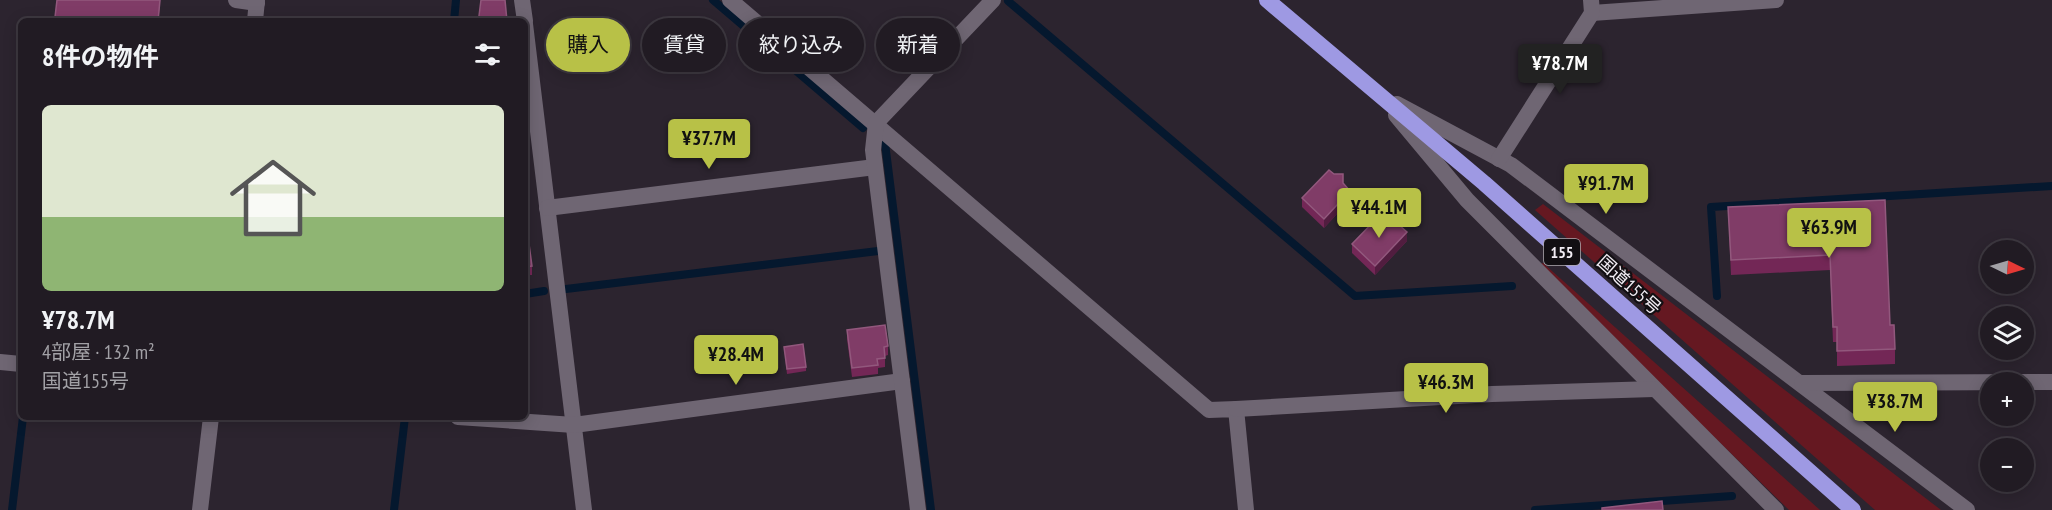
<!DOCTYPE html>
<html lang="ja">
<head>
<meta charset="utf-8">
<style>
  :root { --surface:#211b23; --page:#29242b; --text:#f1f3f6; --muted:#a2a1a6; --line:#3e3941; --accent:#b8c147 }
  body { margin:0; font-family:"PT Sans Narrow","Noto Sans JP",sans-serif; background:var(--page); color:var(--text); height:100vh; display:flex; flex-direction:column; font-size:22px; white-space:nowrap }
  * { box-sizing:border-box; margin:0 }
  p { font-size:20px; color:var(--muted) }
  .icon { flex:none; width:33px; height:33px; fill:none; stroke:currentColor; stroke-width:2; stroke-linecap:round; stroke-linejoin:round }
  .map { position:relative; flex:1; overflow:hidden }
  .sheet { position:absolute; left:18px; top:18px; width:510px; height:402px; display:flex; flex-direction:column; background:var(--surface); border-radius:9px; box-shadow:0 3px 15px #0003,0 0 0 2px var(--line) }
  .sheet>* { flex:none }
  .banner { position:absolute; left:546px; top:18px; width:570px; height:54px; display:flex; gap:12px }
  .needle { width:39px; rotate:95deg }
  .fabs { position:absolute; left:1980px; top:240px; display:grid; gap:12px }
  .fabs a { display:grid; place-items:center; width:54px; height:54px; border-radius:50%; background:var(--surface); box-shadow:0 3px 15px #0003,0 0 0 2px var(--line); font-size:30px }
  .price { position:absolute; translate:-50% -51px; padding:0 14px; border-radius:6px; background:var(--accent); color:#111; font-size:20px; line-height:39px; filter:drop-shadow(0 2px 3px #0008) }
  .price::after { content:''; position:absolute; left:50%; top:36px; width:18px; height:14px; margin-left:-9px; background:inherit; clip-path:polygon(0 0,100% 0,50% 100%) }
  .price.active { background:#222; color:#fff }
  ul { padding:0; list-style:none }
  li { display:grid; align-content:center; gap:12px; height:318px; padding:0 24px }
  li span { display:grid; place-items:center; height:186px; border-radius:9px; color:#555 }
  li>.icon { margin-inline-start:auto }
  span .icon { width:108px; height:108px; fill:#fffc; stroke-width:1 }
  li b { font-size:26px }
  h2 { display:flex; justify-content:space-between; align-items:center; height:72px; padding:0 24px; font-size:26px }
  .chip { padding:0 21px; border-radius:27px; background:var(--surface); box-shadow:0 3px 15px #0003,0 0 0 2px var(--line); font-size:21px; line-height:54px }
  .chip.active { background:var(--accent); color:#111 }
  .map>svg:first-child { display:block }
</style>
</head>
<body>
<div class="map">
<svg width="2052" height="510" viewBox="0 0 2052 510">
  <rect width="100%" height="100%" fill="#2c242f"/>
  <g fill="#651821">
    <path d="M1543,204l398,306h-66l-340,-300z"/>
    <path d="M1543,263l277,247h-31l-251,-245z"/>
  </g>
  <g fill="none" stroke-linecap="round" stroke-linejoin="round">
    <g stroke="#05182e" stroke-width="8">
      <path d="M713,0l150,128"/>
      <path d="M1008,1l347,295 157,-10"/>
      <path d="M454,21l2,-21"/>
      <path d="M885,143l46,367"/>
      <path d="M566,289l312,-38"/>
      <path d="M525,294l19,-3"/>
      <path d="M1717,296l-6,-89 341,-21"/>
      <path d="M12,510l11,-93"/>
      <path d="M394,510l11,-93"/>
      <path d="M1535,510l197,-14"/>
    </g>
    <g stroke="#6f6673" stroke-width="16">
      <path d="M522,0l3,21"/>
      <path d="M730,0l479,410 27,-1 10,101"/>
      <path d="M1592,13l184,-13"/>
      <path d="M255,21l2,-21"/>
      <path d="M525,24l59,486"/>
      <path d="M1397,104l114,61 456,345"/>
      <path d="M1396,115l71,85 309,310"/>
      <path d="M1499,159l93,-146 -1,-13"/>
      <path d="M547,208l328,-41"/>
      <path d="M0,362l21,2"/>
      <path d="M1802,383l250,-1"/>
      <path d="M1236,409l256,-15 162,-5"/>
      <path d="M458,417l116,8 328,-44"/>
      <path d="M200,510l11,-93"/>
      <path d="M918,510l-45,-360 3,-27 117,-123"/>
    </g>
    <path stroke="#6f6673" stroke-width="16" d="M236,0l21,3"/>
    <path stroke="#9e99e3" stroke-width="16" d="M1267,0l217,183 369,327"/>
  </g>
  <g fill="#732756">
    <path d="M160,7l-2,14h-103v-4z"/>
    <path d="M1343,183l7,17 -26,28 -22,-21v-9z"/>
    <path d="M1885,200l5,125 5,24v15l-58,2v-24h-4l-3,-72 -99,5 -3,-68z"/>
    <path d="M525,222l7,44v9h-7z"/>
    <path d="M1407,241l-32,34 -23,-22v-9z"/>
    <path d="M847,330l41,16v9l-3,1v11l-7,1v6l-26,3 -5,-38z"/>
    <path d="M784,347l22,20v4l-19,3z"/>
  </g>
  <g fill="#511d3f">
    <path d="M1350,191v9l-26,28v-9z"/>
    <path d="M1407,232v9l-32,34v-9z"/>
  </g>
  <g fill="#803c67" stroke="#92587d" stroke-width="1.5">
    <path d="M57,0h103l-2,21h-83v-1l-20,-3z"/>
    <path d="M481,0h24l2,21h-28v-5z"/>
    <path d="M1329,170l5,4h9v9l7,8 -26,28 -22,-21z"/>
    <path d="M1885,200l5,125h4l1,24 -58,2v-24h-4l-3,-72 -99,5 -3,-53z"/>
    <path d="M1381,214l5,4 3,-2 18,16 -32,34 -23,-22z"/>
    <path d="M525,222h1l6,44 -7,1z"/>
    <path d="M885,325l3,21 -4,1 1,11 -8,1 1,6 -26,3 -5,-38z"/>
    <path d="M803,344l3,23 -19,2 -3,-22z"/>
    <path d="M1662,501l1,9h-61v-2z"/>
  </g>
  <g text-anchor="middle" stroke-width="4.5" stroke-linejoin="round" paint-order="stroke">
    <rect fill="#120f13" stroke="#afaab0" stroke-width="1.5" x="1544" y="239" width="36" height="26" rx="4.5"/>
    <g font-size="16" font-weight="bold" fill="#f2edf4">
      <text x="1562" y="258">155</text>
    </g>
    <g font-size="18" fill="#f2edf4" stroke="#120f13">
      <text transform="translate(1629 285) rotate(42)" y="6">国道155号</text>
    </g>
  </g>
</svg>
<div class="fabs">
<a><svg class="needle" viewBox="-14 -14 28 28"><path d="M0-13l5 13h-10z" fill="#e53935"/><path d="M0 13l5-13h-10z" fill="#a2a1a6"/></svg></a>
<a><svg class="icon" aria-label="layers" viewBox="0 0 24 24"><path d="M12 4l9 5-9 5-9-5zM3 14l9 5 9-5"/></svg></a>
<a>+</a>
<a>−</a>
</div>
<b class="price active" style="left:1560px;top:95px">¥78.7M</b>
<b class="price" style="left:709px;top:170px">¥37.7M</b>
<b class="price" style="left:1606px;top:215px">¥91.7M</b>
<b class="price" style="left:1379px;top:239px">¥44.1M</b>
<b class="price" style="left:1829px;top:259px">¥63.9M</b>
<b class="price" style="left:736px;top:386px">¥28.4M</b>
<b class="price" style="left:1446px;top:414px">¥46.3M</b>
<b class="price" style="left:1895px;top:433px">¥38.7M</b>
<div class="banner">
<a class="chip active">購入</a>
<a class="chip">賃貸</a>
<a class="chip">絞り込み</a>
<a class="chip">新着</a>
</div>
<section class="sheet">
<h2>8件の物件<svg class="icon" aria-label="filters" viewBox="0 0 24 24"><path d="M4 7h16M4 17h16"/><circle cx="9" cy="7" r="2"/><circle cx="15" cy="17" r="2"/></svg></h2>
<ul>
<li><span style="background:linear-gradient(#dfe7d0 60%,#8fb573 0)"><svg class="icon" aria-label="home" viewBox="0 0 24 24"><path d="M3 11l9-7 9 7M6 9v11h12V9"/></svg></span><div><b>¥78.7M</b><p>4部屋 · 132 m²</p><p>国道155号</p></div></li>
</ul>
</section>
</div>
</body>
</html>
